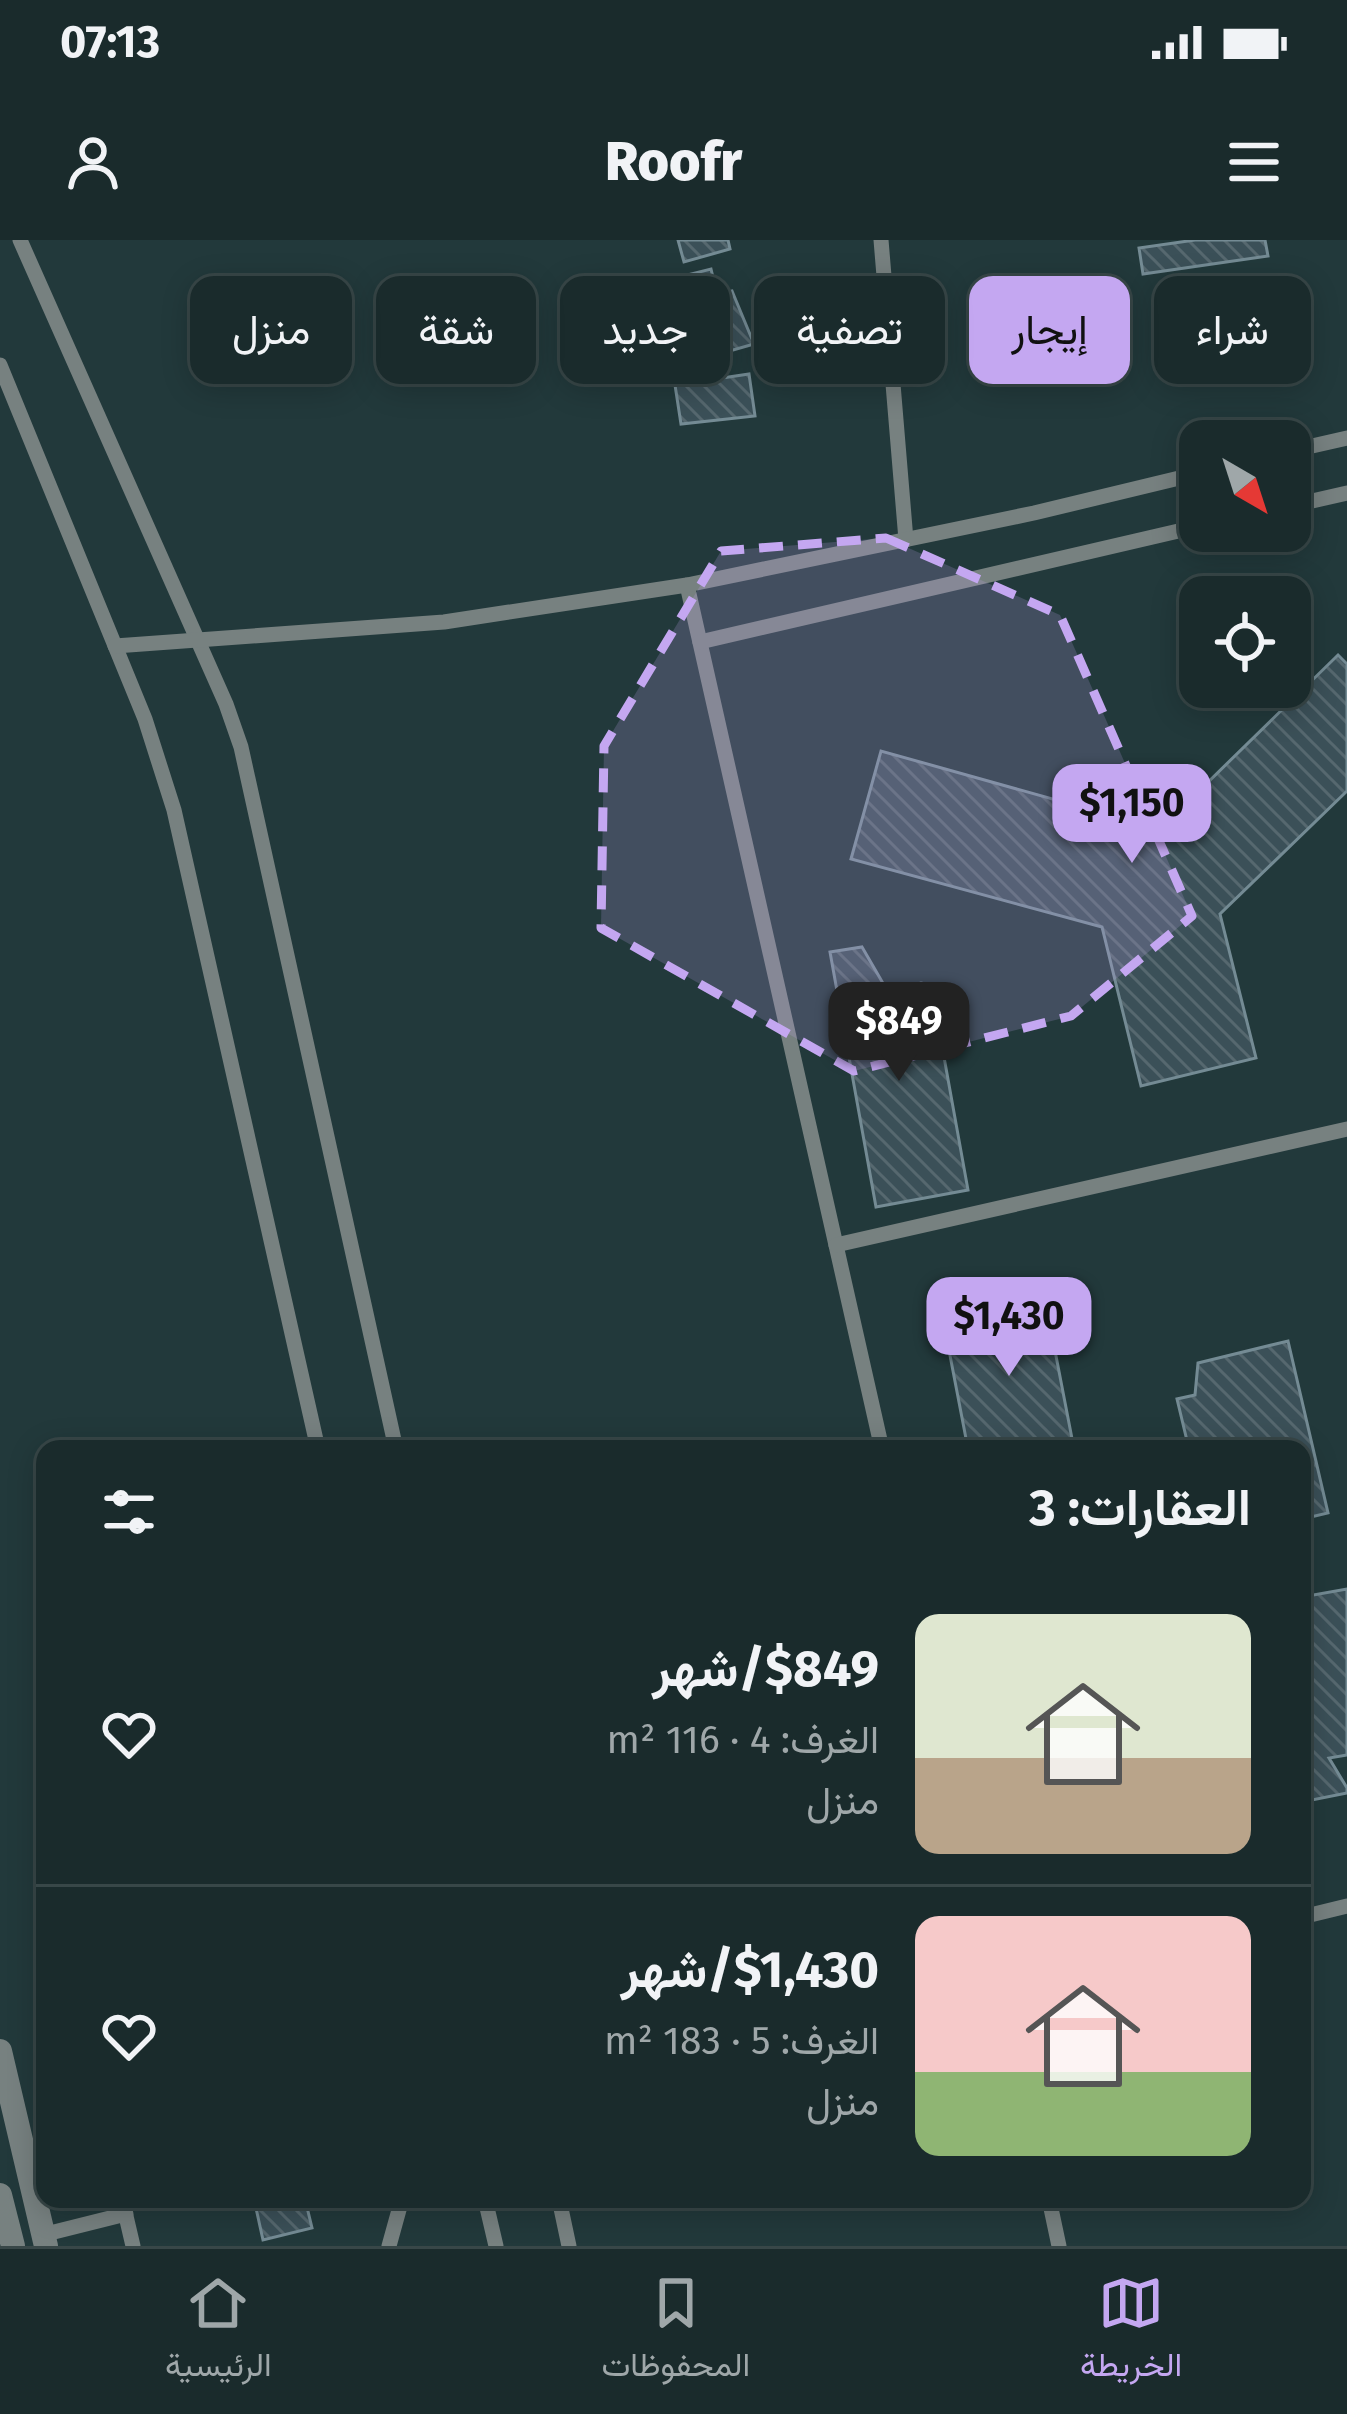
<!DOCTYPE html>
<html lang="ar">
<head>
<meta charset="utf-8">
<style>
  :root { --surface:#1a2b2c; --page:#233334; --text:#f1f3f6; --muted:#9fa7a9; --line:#384748; --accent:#c4a7f1 }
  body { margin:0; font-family:"Fira Sans",Vazirmatn,sans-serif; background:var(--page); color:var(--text); direction:rtl; height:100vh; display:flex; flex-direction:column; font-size:45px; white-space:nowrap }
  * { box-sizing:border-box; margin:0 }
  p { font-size:39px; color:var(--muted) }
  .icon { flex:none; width:66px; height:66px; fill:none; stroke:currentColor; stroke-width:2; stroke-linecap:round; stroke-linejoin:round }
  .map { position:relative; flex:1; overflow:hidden; direction:ltr }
  .side { position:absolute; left:36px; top:1200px; width:1275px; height:768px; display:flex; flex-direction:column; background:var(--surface); border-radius:24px; box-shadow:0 6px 30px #0003,0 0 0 3px var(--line); direction:rtl }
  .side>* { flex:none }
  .guide { position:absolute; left:36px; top:36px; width:1275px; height:108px; direction:rtl; display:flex; gap:24px }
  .needle { width:78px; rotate:141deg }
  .buttons { position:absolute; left:1179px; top:180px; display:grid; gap:24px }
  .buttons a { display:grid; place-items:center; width:132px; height:132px; border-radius:24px; background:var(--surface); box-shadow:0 6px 30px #0003,0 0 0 3px var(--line); font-size:60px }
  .price { position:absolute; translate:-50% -102px; padding:0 27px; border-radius:24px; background:var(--accent); color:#111; font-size:39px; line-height:78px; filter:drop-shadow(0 3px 6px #0008) }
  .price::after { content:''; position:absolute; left:50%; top:72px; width:36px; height:27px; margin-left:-18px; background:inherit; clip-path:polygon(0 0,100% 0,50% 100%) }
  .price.on { background:#222; color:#fff }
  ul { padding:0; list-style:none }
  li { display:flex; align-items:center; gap:36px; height:300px; padding:0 60px }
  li+li { border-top:3px solid var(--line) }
  li span { display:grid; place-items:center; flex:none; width:336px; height:240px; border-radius:24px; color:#555 }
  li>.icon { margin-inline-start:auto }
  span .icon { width:144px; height:144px; fill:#fffc; stroke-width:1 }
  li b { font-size:51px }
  h2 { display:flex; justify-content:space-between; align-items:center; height:144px; padding:0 60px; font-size:51px }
  .pill { padding:0 42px; border-radius:24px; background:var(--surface); box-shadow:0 6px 30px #0003,0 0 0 3px var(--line); font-size:42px; line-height:108px }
  .pill.on { background:var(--accent); color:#111 }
  .status { display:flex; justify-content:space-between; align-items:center; height:84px; padding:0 60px; background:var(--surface); direction:ltr }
  .status svg { height:33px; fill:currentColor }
  header { display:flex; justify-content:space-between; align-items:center; height:156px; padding:0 60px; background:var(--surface); font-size:54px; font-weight:800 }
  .tab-bar { display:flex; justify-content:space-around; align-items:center; height:168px; border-top:3px solid var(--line); background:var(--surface); font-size:33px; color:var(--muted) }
  .tab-bar a { display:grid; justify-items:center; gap:6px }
  .tab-bar .on { color:var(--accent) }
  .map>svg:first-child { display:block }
</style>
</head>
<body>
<div class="status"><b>07:13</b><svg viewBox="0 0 49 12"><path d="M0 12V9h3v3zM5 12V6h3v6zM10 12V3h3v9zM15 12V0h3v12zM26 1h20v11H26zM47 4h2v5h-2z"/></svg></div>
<header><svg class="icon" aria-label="menu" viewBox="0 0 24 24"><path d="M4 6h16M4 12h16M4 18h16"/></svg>Roofr<svg class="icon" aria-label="person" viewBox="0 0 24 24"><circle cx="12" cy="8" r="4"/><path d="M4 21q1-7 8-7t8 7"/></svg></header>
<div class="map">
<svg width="1347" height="2006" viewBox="0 0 1347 2006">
  <defs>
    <pattern id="building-back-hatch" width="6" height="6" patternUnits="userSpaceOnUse" patternTransform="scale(3)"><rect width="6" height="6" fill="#3b5058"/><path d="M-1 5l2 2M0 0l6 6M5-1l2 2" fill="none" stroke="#56686f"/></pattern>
  </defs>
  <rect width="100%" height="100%" fill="#22393b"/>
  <g fill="url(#building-back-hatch)" stroke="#748b94" stroke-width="3">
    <path d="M678,0h50l2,9 -46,13z"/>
    <path d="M1195,0h70l3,16 -125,18 -4,-26z"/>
    <path d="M711,29l6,25 15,-3 22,53 -59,17 -24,-82z"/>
    <path d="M749,134l6,42 -74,8 -6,-39z"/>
    <path d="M1338,415l9,9v127l-127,123 36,144 -115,28 -39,-159 -251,-68 30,-108 200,56 120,-18z"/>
    <path d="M862,707l26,45 33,-9 10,2 37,205 -92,17 -46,-255z"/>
    <path d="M1045,1059l29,150h-106l-25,-130z"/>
    <path d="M1288,1101l40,172 -26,6v-70h-113l-12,-50 18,-4 3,-32z"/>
    <path d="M1347,1349v166l-18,3 18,30v5l-45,9v-205z"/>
    <path d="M254,1959h51l7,29 -49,12z"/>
  </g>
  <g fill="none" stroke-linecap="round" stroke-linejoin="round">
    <g stroke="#778180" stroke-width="15">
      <path d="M20,0l206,464 15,43 155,702"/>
      <path d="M881,0l25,300"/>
      <path d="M0,125l145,354 29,91 144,639"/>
      <path d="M1290,211l57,-13"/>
      <path d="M1290,266l57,-13"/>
      <path d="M687,345l195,864"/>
      <path d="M700,402l500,-116"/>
      <path d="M115,406l329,-24 243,-37 347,-72 166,-40"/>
      <path d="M836,1005l511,-116"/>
      <path d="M1302,1677l45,-11"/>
      <path d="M122,1959l11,47"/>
      <path d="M485,1959l11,47"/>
      <path d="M559,1959l10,47"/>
      <path d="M1049,1959l10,47"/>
      <path d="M42,1995l84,-21"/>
      <path d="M389,2006l13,-47"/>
    </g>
    <g stroke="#778180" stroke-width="24">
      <path d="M0,1811l46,195"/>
      <path d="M0,1955l13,51"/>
    </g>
  </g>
  <path fill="#c4a7f1" fill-opacity="0.2" stroke="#c4a7f1" stroke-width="9" stroke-dasharray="24 15" stroke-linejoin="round" d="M886,298l174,77 132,301 -121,100 -217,55 -253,-143 3,-182 117,-195z"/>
</svg>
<div class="buttons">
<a><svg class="needle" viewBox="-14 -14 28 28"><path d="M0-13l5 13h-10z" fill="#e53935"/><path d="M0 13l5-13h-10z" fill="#9fa7a9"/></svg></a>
<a><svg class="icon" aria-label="locate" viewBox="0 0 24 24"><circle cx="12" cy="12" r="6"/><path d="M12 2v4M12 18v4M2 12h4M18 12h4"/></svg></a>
</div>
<b class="price" style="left:1132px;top:626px">$1,150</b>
<b class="price on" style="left:899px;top:844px">$849</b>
<b class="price" style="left:1009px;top:1139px">$1,430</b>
<div class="guide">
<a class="pill">شراء</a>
<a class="pill on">إيجار</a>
<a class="pill">تصفية</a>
<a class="pill">جديد</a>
<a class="pill">شقة</a>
<a class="pill">منزل</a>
</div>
<section class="side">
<h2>العقارات: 3<svg class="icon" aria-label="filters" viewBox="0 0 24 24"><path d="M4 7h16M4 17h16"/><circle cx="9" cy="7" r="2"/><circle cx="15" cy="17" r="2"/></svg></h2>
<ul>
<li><span style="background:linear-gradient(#dfe7d0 60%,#b9a48a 0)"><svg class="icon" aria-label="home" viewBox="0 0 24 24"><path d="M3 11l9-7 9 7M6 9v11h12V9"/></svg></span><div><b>$849/شهر</b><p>الغرف: 4 · 116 m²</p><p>منزل</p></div><svg class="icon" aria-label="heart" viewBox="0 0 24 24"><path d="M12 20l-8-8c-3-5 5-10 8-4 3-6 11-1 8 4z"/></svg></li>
<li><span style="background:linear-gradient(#f6c9c9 65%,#8fb573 0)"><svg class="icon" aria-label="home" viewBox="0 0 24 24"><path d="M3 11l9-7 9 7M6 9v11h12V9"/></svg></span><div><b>$1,430/شهر</b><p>الغرف: 5 · 183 m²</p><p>منزل</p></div><svg class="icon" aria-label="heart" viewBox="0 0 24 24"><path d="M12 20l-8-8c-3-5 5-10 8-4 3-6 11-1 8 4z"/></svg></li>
</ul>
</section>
</div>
<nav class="tab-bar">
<a class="on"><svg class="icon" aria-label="map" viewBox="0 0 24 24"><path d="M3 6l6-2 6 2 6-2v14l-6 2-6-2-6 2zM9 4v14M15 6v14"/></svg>الخريطة</a>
<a><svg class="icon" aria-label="saved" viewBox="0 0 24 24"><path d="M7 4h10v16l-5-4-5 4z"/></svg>المحفوظات</a>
<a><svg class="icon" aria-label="home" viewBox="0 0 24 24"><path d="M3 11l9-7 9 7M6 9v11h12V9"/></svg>الرئيسية</a>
</nav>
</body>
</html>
